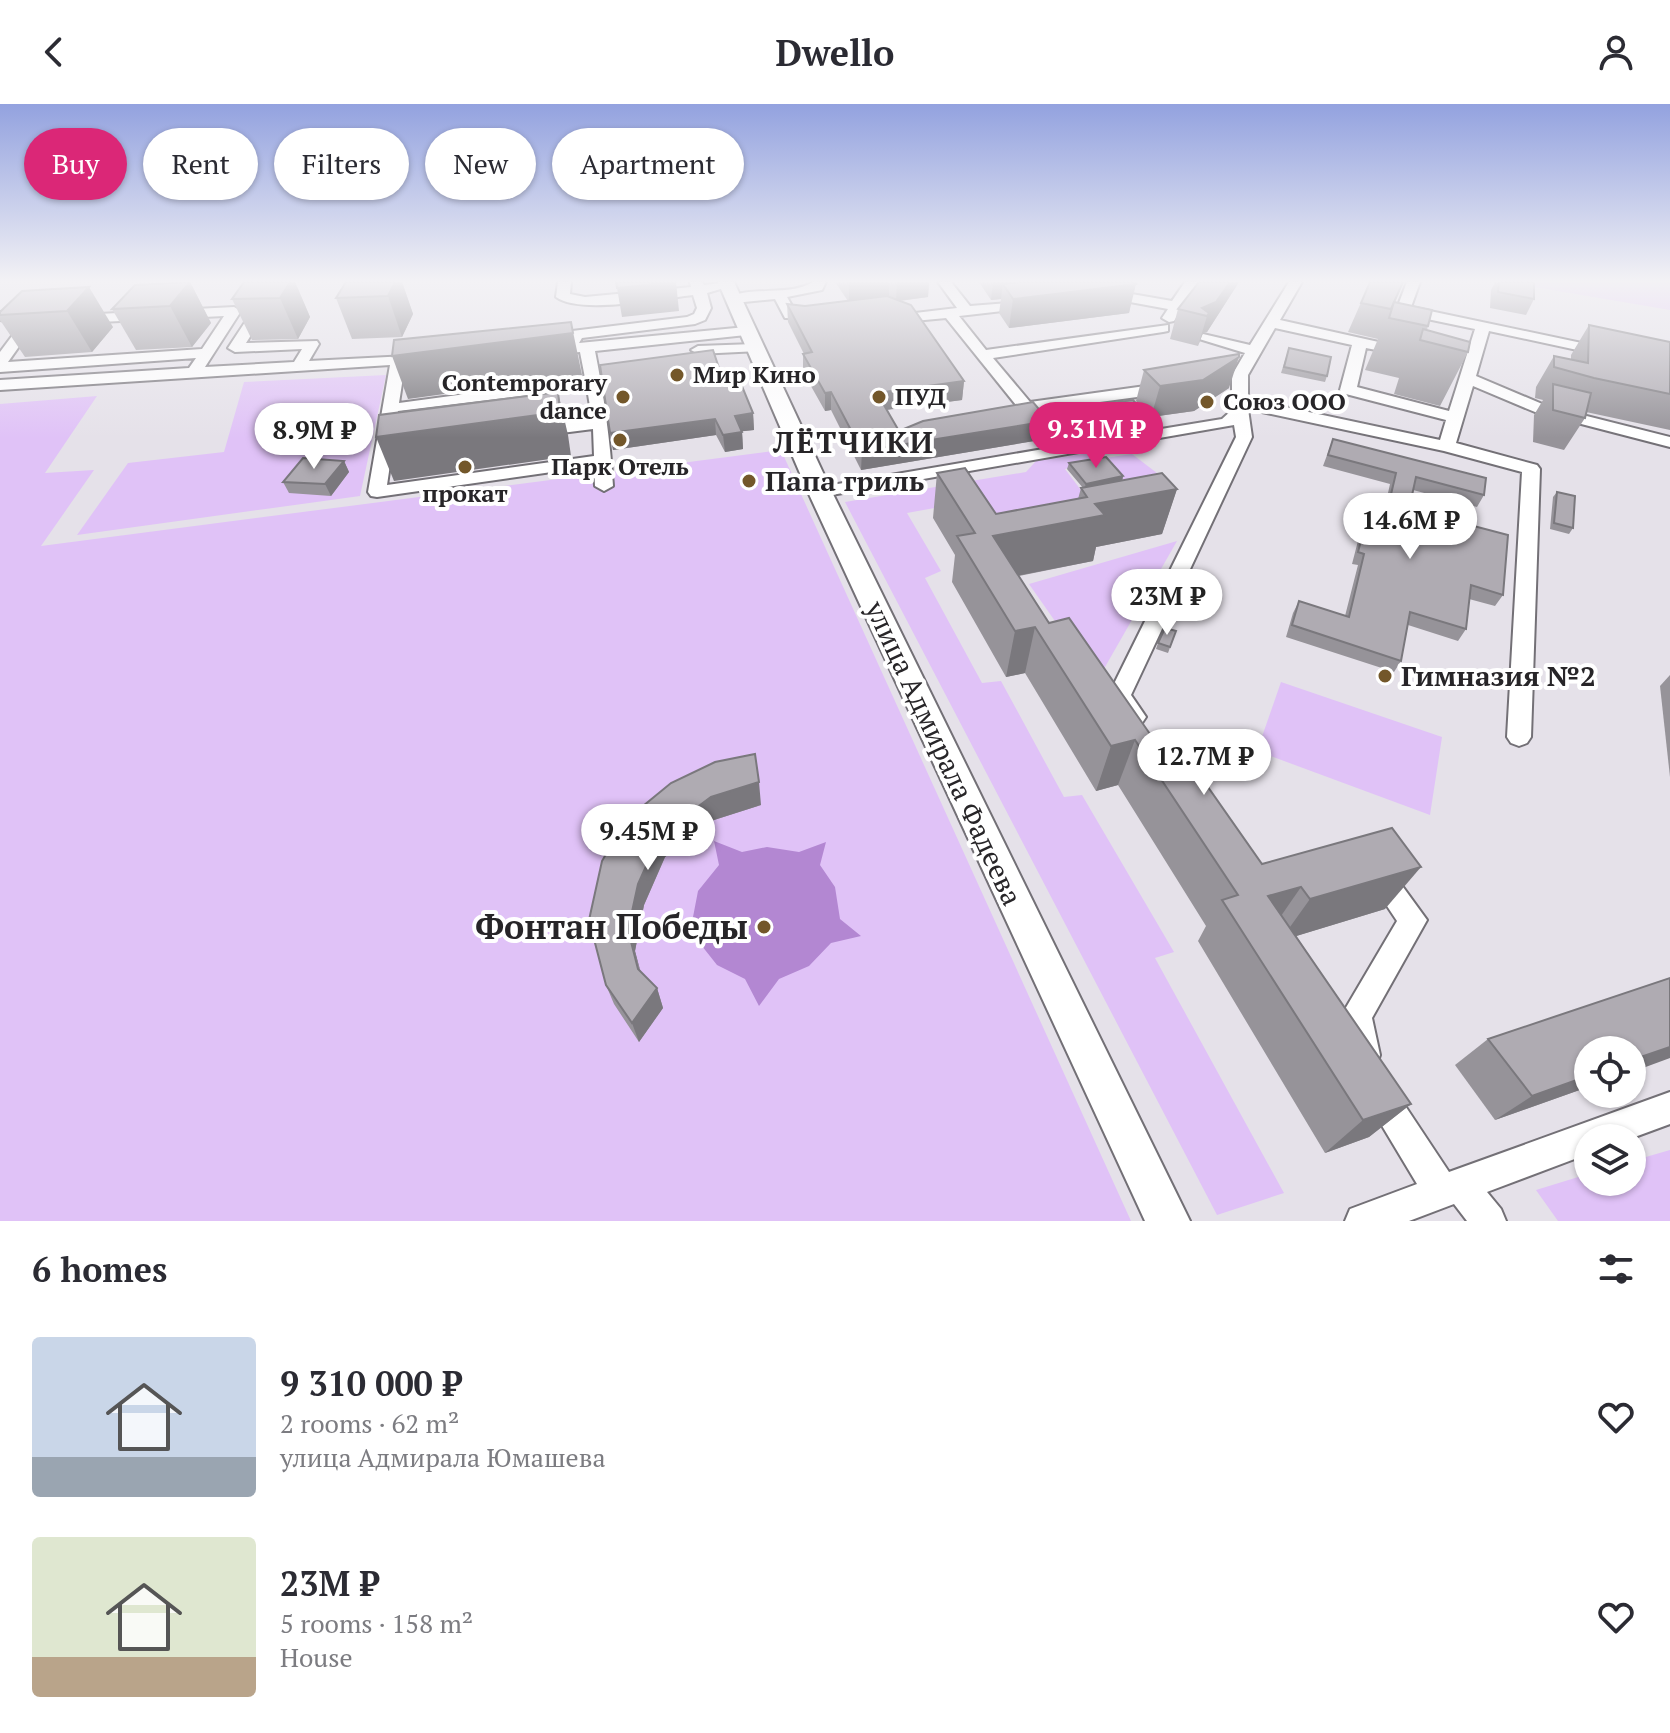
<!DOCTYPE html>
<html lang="en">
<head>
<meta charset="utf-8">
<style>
  :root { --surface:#fff; --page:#f2f2f3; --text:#2b2b33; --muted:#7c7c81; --accent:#db2777 }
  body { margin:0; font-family:"PT Serif",serif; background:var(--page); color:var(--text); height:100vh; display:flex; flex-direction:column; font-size:30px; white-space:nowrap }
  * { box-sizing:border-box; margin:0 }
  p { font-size:26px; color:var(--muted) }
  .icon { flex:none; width:44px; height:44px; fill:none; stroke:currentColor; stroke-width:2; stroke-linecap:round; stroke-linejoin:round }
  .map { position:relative; height:1117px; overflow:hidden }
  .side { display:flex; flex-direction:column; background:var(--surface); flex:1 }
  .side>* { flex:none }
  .guide { position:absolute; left:24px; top:24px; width:800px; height:72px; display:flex; gap:16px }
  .controls { position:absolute; left:1574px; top:932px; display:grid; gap:16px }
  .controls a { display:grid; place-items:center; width:72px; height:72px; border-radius:50%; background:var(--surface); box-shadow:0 2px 6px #0004; font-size:40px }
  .price { position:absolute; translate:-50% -68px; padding:0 18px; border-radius:28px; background:#fff; color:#222; font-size:26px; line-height:52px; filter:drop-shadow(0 2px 4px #0008) }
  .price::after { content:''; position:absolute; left:50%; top:48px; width:24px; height:18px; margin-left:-12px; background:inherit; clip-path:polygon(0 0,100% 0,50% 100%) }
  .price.current { background:var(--accent); color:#fff }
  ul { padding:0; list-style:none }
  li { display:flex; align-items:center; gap:24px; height:200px; padding:0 32px }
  li span { display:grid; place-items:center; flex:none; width:224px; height:160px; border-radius:8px; color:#555 }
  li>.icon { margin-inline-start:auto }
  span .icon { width:96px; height:96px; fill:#fffc; stroke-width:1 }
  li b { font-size:34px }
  h2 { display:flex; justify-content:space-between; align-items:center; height:96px; padding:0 32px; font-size:34px }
  .chip { padding:0 28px; border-radius:36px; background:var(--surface); box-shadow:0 2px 6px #0004; font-size:28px; line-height:72px }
  .chip.current { background:var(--accent); color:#fff }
  header { display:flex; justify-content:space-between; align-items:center; height:104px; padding:0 32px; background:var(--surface); font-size:36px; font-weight:600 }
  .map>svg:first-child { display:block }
</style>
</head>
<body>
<header><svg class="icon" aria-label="back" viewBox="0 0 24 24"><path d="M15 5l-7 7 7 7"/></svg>Dwello<svg class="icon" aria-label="person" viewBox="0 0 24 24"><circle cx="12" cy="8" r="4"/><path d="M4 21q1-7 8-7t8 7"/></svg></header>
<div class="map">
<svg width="1670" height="1117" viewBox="0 0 1670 1117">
  <rect width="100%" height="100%" fill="#e5e1e9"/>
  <g fill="#e0c2f7">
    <path d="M1513,178h157v28l-153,-26z"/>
    <path d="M386,271l-26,121 -283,39 51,-72 96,-11 20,-70z"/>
    <path d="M97,292l-52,77 49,-3 -53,76 740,-96 350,771h-1131v-817z"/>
    <path d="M1089,349l9,6 34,-5 42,32 -40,7 -30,-32 -39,8 31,41 -103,18 -20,-27 -66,12 34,58 -16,7 57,105 19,-2 63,116 18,-2 92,157 -19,6 129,235 -67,22 -372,-713 181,-30 10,-11z"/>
    <path d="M1177,437l-80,140 -68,-97z"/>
    <path d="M1281,578l161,55 -12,78 -173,-64z"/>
    <path d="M1670,1046v71h-112l-22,-31 52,-16v8h44v-21z"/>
  </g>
  <path fill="#b387d2" d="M714,737l28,11 25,-5 32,5 27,-10 -6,23 15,22 5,32 21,17 -30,7 -22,23 -30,13 -20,27 -14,-27 -28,-14 -19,-24 -30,-5 25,-19 5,-26 21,-26z"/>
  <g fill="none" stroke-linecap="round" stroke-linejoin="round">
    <defs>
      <g id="minor">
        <path d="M558,178h13l-1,12 15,3 106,-10 -1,-5h12l2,3 25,-3 5,3 -27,8 4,15 -6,12 -10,4 -113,14 -3,5 167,-16 7,4 -7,4 -151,16c9,45 15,89 18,135l-9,5 -9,-5 -1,-20 -217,31 -6,-1 -3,-4 22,-127 -390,25v-10l189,-12 7,-10 -196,14v-20l21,-28 -21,-4v-8l35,6 2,3 -29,41 194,-13 22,-33 -145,7 -7,-4 7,-4 155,-8 7,4 -36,56 89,-5 8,-13 -67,3 -7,-4 25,-38 5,-1 7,4 -19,30 71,-2 2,3 -10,17 118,-6v6l-22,3 -6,39 186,-25 -5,-26 -32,3 -7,-4 2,-3 22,-3 7,-14 115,-14 7,-3 3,-6 -4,-13c-30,3 -113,20 -137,2zM587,284l5,31 -54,7 -8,5 8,5 55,-7 1,27 -207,29 11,-74z"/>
        <path d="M813,178h13l-4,8 -35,7 8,14 22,2v6l-32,-1 -10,-19 -41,4 -7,-4c20,-14 63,-2 86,-17z"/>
        <path d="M938,178h13l19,24 64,-5v6l-5,1 -70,8 27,34 182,-25v6l-5,1 -170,26 37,44 137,-19 8,5 -8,5 -127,17 30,34 152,-25 10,-9v-35l13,-22 -49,-15 7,-4 47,11 39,-63h13l-22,38 121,27 7,4 -7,4 -35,-7 -9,39 92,24 26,-82 -67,-14 -4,9h-10l-2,-3 15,-39h13l-9,25 199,42v6l-5,1 -116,-25 -13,45 71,30 123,31v10l-135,-35 -62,-26 -17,57 81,22 3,4 -9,268 -4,6 -8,3 -8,-3 -4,-6 15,-265 -78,-21 -196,-42 4,28 -121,258 15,22 -4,6c-18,6 -26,-13 -34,-27l128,-259 -2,-12 -414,72 -6,-1 -3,-4 3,-4 6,-1 235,-40 -17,-23 -18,-14 -74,-92 -32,3 -27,-12 7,-4 21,8 42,-5zM1275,224l77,17 -12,45 2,3 104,27 -6,20 -192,-41v-24z"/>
        <path d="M1185,178h13l-24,39 -5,1 -7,-4 6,-9 -65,-12 -7,-4 7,-4 69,12z"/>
        <path d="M754,240l7,4 -2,3 -61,3 -7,-4 7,-4z"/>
        <path d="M1378,757l9,4 40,55 -55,98 8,37 -4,11 -11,4 -11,-4 -13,-50 56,-95 -32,-48 4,-8z"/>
        <path d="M1379,974l11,5 59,89 221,-80v32l-38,14h-44v16l-101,38 14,17 5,12h-39l-13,-17 -45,17h-64l5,-12 67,-25 -54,-90 5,-11z"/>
      </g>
      <path id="major" d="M718,178h16l98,210 358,729h-45l-337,-729z"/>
    </defs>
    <use href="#minor" stroke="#737076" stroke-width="4"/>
    <use href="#major" stroke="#737076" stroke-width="4"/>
    <use href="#minor" fill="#fff" fill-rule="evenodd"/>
    <use href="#major" fill="#fff" fill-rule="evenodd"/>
  </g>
  <g fill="#969399">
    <path d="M190,178l21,41 -19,24 -56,3 -24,-41z"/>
    <path d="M244,178h51l15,35 -12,22 -46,1 -20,-41z"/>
    <path d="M346,178h56l11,32 -11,23 -50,2 -16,-41z"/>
    <path d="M835,178h94l-1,15 -28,4 64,80 -2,19 -75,10 12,21 147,8 -185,31 -30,-60 -6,1 -22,-39v-18h1l-16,-32 -1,-18 18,2 43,-5z"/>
    <path d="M979,178h155l-5,31 -120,15 -10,-15 2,-14 -10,1z"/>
    <path d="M1239,178l-32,50 -4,1 -5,13 -28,-7 8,-30z"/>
    <path d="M1370,178l58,44 -1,4 41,22 -28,54 -46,-12 5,-16 -34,-8 13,-31 -30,-7z"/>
    <path d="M1495,178h39v17l-8,16 -36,-7 1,-18z"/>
    <path d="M22,187l91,36 -21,25 -67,5 -25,-37v-8z"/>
    <path d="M1589,221l81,17v88l-84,-18 -1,6 -21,32 -31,-8 1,-27 9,-15 -8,-2 1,-11 18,-31 17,3v-4z"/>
    <path d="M1289,244l38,28 -2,6 -44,-9z"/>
    <path d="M1144,266l85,18 -35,23 -43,6 -15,-16z"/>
    <path d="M720,267l33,42 1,17 -12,1 1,18 -18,3 -9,-17 -103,15 -3,-17z"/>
    <path d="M1059,306l85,17 -74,12 -13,-17z"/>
    <path d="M1333,335l151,56 -7,12 -64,-17 -4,19 94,86 -8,11 -26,-7 -3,30 -8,12 -50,-16 -7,36 -7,11 -108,-35 7,-24 6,-12 46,15 13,-51 -6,-1 14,-54 6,-12 14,4 4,-18 -67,-18z"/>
    <path d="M344,357l5,11 -18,24 -42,-3 -6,-11z"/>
    <path d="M1069,359l54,13 -1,5 55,8 -15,45 -66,13 -3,14 -74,15 30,47 101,111 112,130 123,45 -89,27 115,168 -42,33 -44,16 -127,-212 8,-15 -88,-141 -22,6 -71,-118 -19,4 -54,-95 3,-27 -22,-37 4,-45 59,41 82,-15 3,-11h2l-16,-19z"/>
    <path d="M1557,388l16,36 -4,6 -19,-5 3,-32z"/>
    <path d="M1176,527l-8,22 -12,-4 2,-6z"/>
    <path d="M1670,571v102l-10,-91z"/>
    <path d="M761,701l-47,15 -49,37 -21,48 -9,46 5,20 17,17 6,20 -24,34 -25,-38 -8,-19 20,-165z"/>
    <path d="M1488,935l100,11v37l-93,33 -40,-55z"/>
  </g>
  <g fill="#7a787d">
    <path d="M190,178l21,41 -19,24 -22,-41z"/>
    <path d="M290,178h5l15,35 -12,22 -18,-41z"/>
    <path d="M395,178h7l11,32 -11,23 -14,-41z"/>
    <path d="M616,178h60l3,29 -57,6z"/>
    <path d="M849,178h40v17l-40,4z"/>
    <path d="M897,178h32l-1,15 -32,4z"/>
    <path d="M993,178h109l-99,2 -2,15 -10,1z"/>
    <path d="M1230,178h9l-32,50 -4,1 -5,13 9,-30 -5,-8z"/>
    <path d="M1136,180l-7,29 -120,15 4,-29z"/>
    <path d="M89,183l24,40 -21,25 -25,-41z"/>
    <path d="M571,218l11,53 -174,24 -16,-43z"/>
    <path d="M1239,253l-10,31 -35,23 -43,6 9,-31z"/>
    <path d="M964,277l-2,19 -86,11 1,-18z"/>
    <path d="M558,288l10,43 3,21 -177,25 -18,-44z"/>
    <path d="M831,288v18l-6,1v-18z"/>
    <path d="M753,309l1,17 -18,2 -1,-16z"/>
    <path d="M1147,312l-3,11 -74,12 2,-12z"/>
    <path d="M715,315l1,16 -103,15 -3,-17z"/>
    <path d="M1049,317l-3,18 -185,31 1,-19z"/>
    <path d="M742,328l1,17 -18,3 -2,-17z"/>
    <path d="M344,357l5,11 -18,24 -6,-12z"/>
    <path d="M1123,372l-1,6 -38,7 2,-5z"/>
    <path d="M1177,385l-15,45 -66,13 -3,14 -107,21 7,-46 102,-32z"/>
    <path d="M1035,523l-10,46 -19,4 9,-46z"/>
    <path d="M1135,636l-17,45 -22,6 15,-45z"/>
    <path d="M759,678l2,23 -47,15 -49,37 -21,48 -9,46 10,37 -17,-58 10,-46 22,-49 51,-38z"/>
    <path d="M1421,763l-36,42 -105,32 30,-42z"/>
    <path d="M1301,783l-29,42 -4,-33z"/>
    <path d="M657,884l6,20 -24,34 -7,-19z"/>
    <path d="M1670,943v11l-38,14v-12z"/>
    <path d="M1588,972v11l-93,33 37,-24z"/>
    <path d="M1411,1000l-42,33 -44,16 38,-33z"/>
  </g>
  <g fill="#afabb2" stroke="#7a787d" stroke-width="2">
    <path d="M190,178l-20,24 -58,3 23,-24z"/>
    <path d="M244,178h46l-10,16 -48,1z"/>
    <path d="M346,178h49l-7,14 -52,2z"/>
    <path d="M616,178h60l-59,6z"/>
    <path d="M1021,178h113l2,2 -123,15 -10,-15z"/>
    <path d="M1199,178h31l-14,20 -14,6 7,5 -2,3 -29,-7z"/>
    <path d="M1370,178h33l-12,27 -30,-6z"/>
    <path d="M1499,178h35v17l-36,-7z"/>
    <path d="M89,183l-22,24 -67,4v-3l22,-21z"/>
    <path d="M887,192l24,9 53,76 -87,12 22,38 24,-10 110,-19 16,19 -187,30 -31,-59 -6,1 -22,-39 9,-2 -25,-48 18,2z"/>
    <path d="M1394,198l38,8 -4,16 -39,-8z"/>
    <path d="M571,218l2,11 -181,23 2,-16z"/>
    <path d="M1589,221l81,17v52l-76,-16 -40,-11v-11l34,7z"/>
    <path d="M1423,225l47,13 -2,10 -48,-12z"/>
    <path d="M1289,244l42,9 -4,19 -43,-9z"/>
    <path d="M713,246l7,21 15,-2 18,44 -18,3 7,16 -19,3 -8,-16 -105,14 -10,-68z"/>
    <path d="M1239,250v3l-36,23 -43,6 -16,-16z"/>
    <path d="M1553,280l38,9 -6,25 -32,-8z"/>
    <path d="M558,288l2,20 -184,25 3,-22z"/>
    <path d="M1133,296l14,16 -75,11 -13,-17z"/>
    <path d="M1333,335l153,39 -2,17 -68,-18 -7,32 99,26 -5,60 -32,-10 -5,44 -56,-17 -9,49 -109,-36 7,-24 50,16 15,-63 -6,-2 14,-54 17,5 7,-30 -68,-18z"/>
    <path d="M1106,353l17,19 -37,8 -17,-21z"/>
    <path d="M303,354l41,3 -19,23 -42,-2z"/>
    <path d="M965,364l31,46 91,-17 -6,-9 81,-15 15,16 -82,15 10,11 -112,21 56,87 20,-5 81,116 18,-4 94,134 130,-36 29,39 -111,32 -9,-12 -33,9 143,208 -48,16 -141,-220 16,-5 -103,-155 -24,6 -76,-119 -20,4 -58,-95 18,-3 -38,-60z"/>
    <path d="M1557,388l18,4 -2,32 -19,-5z"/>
    <path d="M1165,524l11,3 -6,16 -12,-4z"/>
    <path d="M755,650l4,28 -48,15 -51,38 -22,49 -10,46 10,39 19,19 -25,35 -26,-38 -17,-65 13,-59 24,-41 45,-37 44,-21z"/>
    <path d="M1670,874v69l-38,13v-10h-44v26l-56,20 -44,-57z"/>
  </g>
  <linearGradient id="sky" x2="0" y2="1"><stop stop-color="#93a2df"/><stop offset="0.53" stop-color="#f3f2f5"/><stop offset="1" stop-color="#f3f2f5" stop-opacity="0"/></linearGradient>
  <rect width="1670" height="334" fill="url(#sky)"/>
  <g fill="#73572a" stroke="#fff" stroke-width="3">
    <circle cx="677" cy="271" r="8"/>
    <circle cx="623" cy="293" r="8"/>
    <circle cx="879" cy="293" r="8"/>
    <circle cx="1207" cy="298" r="8"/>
    <circle cx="620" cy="336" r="8"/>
    <circle cx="465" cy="363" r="8"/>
    <circle cx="749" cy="377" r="8"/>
    <circle cx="1385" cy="572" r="8"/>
    <circle cx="764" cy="823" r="8"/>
  </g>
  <g text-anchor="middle" stroke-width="8" stroke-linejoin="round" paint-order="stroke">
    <g font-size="24" font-weight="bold" fill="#272528" stroke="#fff" text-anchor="start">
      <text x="693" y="279">Мир Кино</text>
      <text x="607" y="287" text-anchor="end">Contemporary<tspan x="607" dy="28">dance</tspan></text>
      <text x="895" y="301">ПУД</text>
      <text x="1223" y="306">Союз ООО</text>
      <text x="620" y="371" text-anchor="middle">Парк Отель</text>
      <text x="465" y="398" text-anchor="middle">прокат</text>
    </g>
    <g font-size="28" font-weight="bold" fill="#272528" stroke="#fff" text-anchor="start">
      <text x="765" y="387">Папа гриль</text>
      <text x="1401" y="582">Гимназия №2</text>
    </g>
    <g font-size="28" fill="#272528" stroke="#fff">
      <text transform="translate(944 649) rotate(65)" y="10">улица Адмирала Фадеева</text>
    </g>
    <g font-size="30" font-weight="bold" letter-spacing="2" fill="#272528" stroke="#fff">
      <text x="854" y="349">ЛЁТЧИКИ</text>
    </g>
    <g font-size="34" font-weight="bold" fill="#272528" stroke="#fff" text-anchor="end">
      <text x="748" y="835">Фонтан Победы</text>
    </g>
  </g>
</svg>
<div class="controls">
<a><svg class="icon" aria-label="locate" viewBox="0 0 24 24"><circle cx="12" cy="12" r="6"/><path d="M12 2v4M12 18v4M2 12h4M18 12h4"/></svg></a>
<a><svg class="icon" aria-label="layers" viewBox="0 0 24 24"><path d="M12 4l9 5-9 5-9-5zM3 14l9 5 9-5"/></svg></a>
</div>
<b class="price current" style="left:1096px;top:366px">9.31M ₽</b>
<b class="price" style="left:314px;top:367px">8.9M ₽</b>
<b class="price" style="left:1410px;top:457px">14.6M ₽</b>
<b class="price" style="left:1167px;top:533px">23M ₽</b>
<b class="price" style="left:1204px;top:693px">12.7M ₽</b>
<b class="price" style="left:648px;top:768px">9.45M ₽</b>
<div class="guide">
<a class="chip current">Buy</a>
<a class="chip">Rent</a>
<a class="chip">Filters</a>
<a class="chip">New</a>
<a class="chip">Apartment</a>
</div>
</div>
<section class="side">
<h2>6 homes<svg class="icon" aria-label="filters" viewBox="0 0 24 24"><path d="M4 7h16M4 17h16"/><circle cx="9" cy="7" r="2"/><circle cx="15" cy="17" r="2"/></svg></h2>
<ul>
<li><span style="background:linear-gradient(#c9d6e8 75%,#9aa5b1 0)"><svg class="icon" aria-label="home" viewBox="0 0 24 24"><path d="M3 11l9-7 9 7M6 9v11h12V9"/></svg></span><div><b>9 310 000 ₽</b><p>2 rooms · 62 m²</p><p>улица Адмирала Юмашева</p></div><svg class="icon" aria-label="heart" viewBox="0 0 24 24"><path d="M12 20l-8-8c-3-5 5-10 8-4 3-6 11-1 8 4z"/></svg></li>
<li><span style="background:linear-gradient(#dfe7d0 75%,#b9a48a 0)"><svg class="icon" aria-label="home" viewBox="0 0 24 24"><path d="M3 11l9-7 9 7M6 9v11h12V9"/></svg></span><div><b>23M ₽</b><p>5 rooms · 158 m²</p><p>House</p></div><svg class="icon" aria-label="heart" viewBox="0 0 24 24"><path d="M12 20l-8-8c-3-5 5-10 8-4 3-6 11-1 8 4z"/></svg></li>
</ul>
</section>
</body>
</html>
